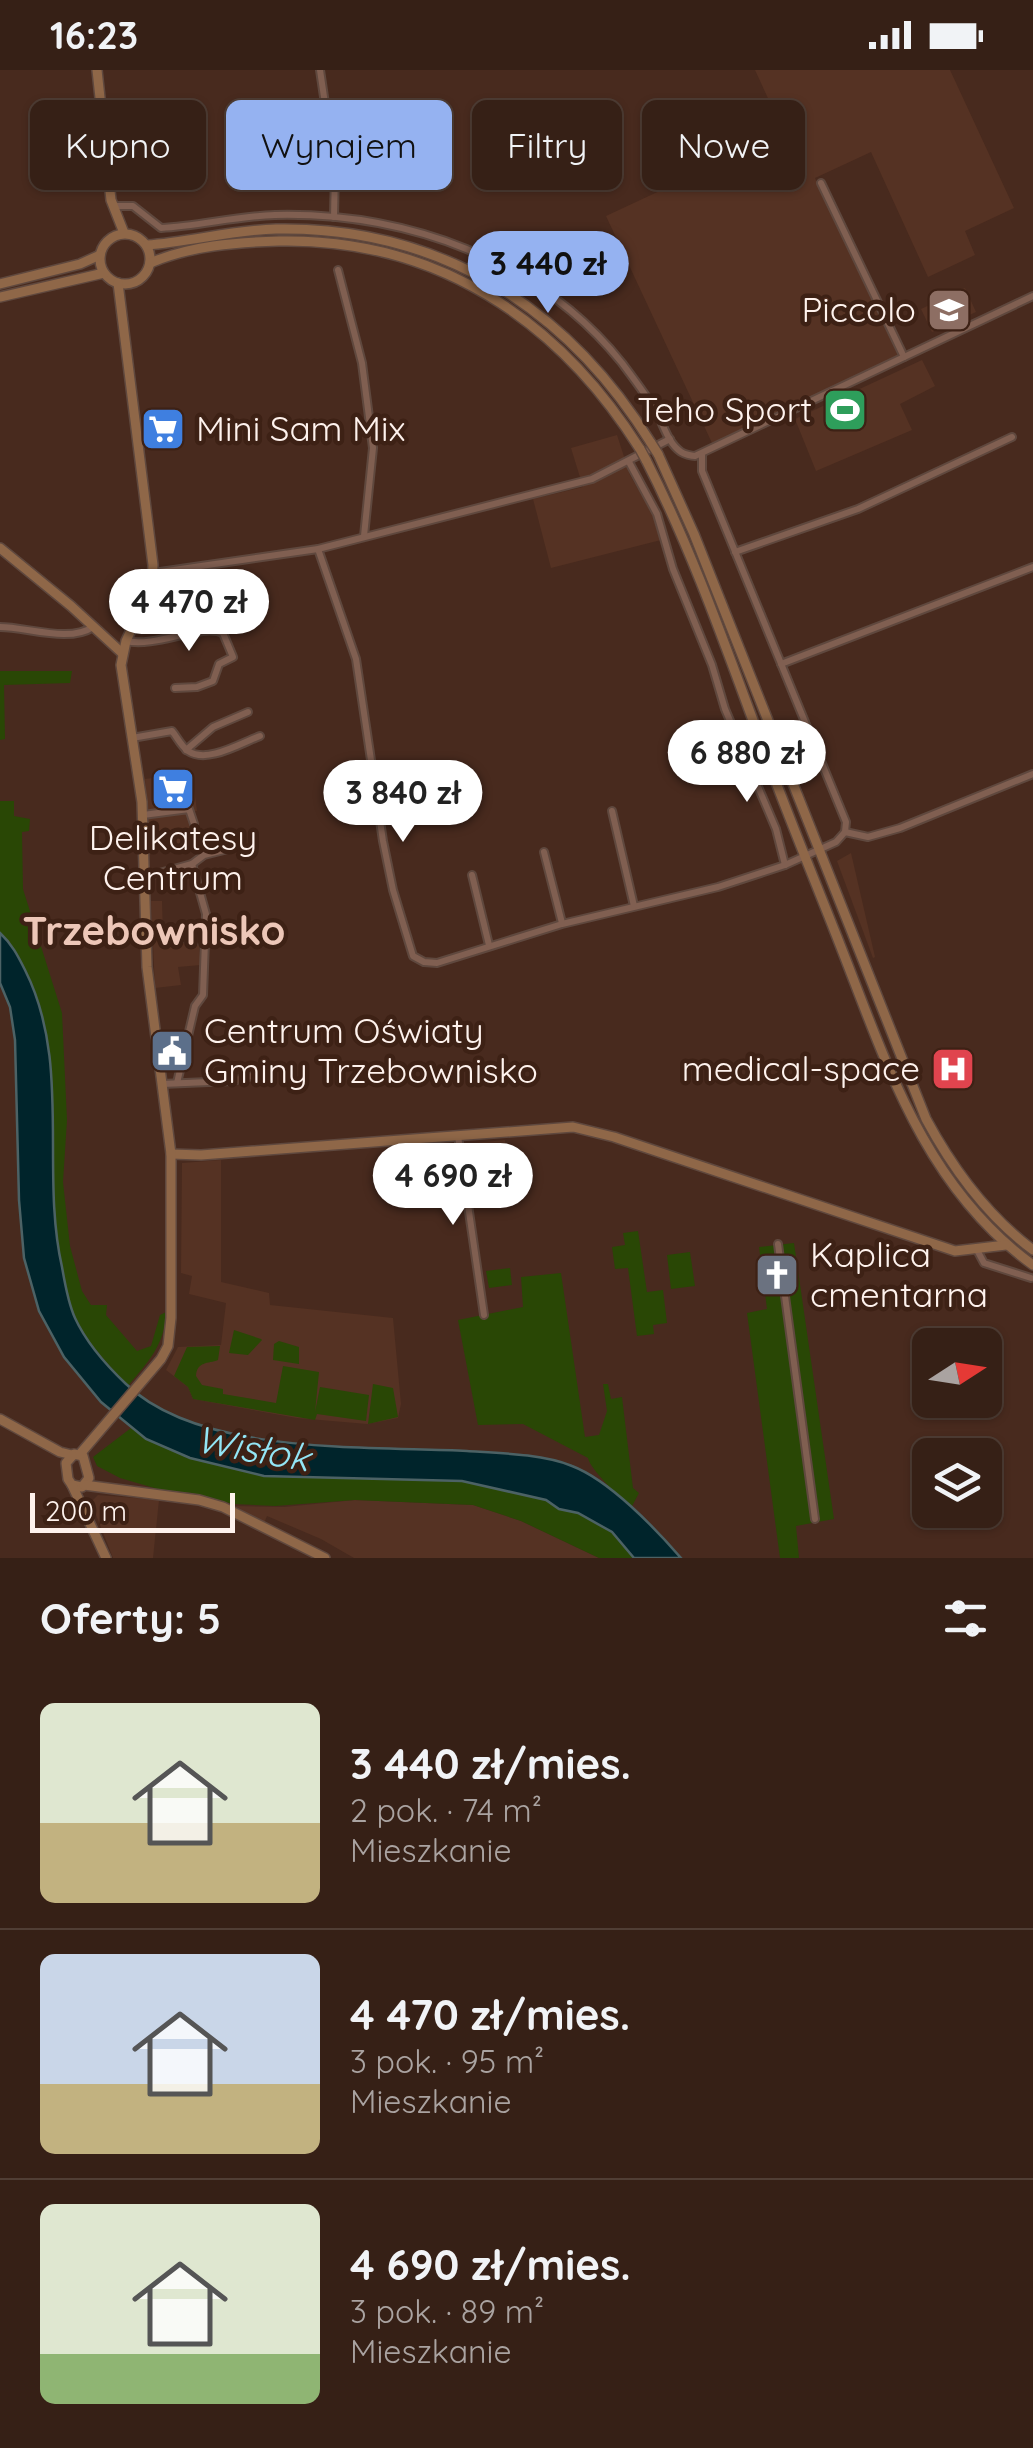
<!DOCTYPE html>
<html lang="pl">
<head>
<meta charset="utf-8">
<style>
  :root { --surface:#362016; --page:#3d281f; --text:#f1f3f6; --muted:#aaa3a1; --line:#503e35; --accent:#95b2f1 }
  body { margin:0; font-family:Quicksand,sans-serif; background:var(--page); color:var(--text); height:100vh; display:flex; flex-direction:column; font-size:38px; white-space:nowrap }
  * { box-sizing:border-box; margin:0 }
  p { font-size:32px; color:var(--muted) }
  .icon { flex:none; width:55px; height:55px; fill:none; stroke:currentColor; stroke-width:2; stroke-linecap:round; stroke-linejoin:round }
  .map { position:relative; height:1488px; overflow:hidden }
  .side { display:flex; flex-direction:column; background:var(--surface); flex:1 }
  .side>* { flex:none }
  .hud { position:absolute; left:30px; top:30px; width:975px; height:90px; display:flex; gap:20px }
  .needle { width:65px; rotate:78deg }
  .buttons { position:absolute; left:912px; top:1258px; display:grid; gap:20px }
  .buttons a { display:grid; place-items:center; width:90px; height:90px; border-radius:15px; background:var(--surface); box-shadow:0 2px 8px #0004,0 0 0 2px var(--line); font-size:50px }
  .scale { position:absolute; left:30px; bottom:25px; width:205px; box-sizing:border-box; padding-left:10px; border:5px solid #fef2ed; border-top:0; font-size:28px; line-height:35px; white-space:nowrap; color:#fef2ed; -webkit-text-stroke:8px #3d2115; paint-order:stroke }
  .price { position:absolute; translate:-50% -85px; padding:0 22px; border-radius:35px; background:#fff; color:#222; font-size:32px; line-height:65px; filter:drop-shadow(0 2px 5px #0008) }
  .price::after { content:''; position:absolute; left:50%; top:60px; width:30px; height:22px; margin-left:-15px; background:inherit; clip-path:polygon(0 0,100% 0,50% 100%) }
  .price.current { background:var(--accent); color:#111 }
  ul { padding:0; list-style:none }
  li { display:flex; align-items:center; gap:30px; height:250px; padding:0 40px }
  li+li { border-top:2px solid var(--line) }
  li span { display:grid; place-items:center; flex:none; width:280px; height:200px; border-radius:15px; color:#555 }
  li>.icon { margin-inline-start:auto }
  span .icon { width:120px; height:120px; fill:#fffc; stroke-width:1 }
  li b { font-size:42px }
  h2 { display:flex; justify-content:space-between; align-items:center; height:120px; padding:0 40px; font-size:42px }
  .pill { padding:0 35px; border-radius:15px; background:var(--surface); box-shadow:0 2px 8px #0004,0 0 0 2px var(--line); font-size:35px; line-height:90px }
  .pill.current { background:var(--accent); color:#111 }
  .status { display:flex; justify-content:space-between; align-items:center; height:70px; padding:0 50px; background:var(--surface); direction:ltr }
  .status svg { height:28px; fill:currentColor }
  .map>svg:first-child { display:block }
</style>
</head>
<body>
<div class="status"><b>16:23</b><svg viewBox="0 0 49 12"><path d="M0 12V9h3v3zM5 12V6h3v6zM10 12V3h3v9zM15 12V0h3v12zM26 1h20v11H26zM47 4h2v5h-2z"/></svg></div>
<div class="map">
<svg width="1033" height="1488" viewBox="0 0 1033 1488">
  <rect width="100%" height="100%" fill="#482a1e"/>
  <g fill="#553223">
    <path d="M755,0h195l64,138 -49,23 10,24 -47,22 -57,-125 -56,26 83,178 -186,87 -106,-227 178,-83z"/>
    <path d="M965,218l11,24 -44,20 -11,-23z"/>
    <path d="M922,290l13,26 -35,18 12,26 -96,41 -21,-52z"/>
    <path d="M617,365l13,40 24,42 7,23 -110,28 -18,-69 50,-12 -12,-39z"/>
    <path d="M192,703l5,38 -9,2 5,28 -42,12 -6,-74z"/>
    <path d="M851,783l24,104 -2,1 -36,-97z"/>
    <path d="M151,831h11l1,35 31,5 5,5 2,19 -23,2 3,18 -26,3z"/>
    <path d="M505,1070l5,45 -37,5 -5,-7 -6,-39z"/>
    <path d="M221,1090v122l48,11 1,12 123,13 8,86 -3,14 -31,6 -70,-6 -104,-19 -5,-12 -22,-17 12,-23 43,-2 5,-42 -37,-9 3,-18 -11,-3 1,-110z"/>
    <path d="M98,1425l61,5 -6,58h-40l-22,-56z"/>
    <path d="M355,1430l118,5 48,16 78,37h-245l-33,-19 -54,-23 -3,7 -29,-17 49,1z"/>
  </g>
  <g fill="#294705">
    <path d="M0,601h72l-2,12 -66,2 1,54 -5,1z"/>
    <path d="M0,731h14v15l16,3 -1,12 -7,1 1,57 39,124 5,107 -4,62 7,64 12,45 9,14h16l-1,10 31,36 14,-5 9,-31 6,-3c-1,33 -18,50 -38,74 -19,-21 -40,-42 -52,-67 -22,-43 -19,-96 -24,-142 -9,-79 -28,-157 -42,-235l-10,-9z"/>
    <path d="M488,1106h17l1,10 -33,3 -5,-11z"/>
    <path d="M638,1161l9,61 16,-2 4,33 -14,2 1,9 -17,2 -9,-68 -13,1 -3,-22 13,-2 -2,-12z"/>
    <path d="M794,1173l40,276 -38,7 3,32h-19l-33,-245 20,-4 -8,-62z"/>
    <path d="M690,1182l5,34 -24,3 -4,-34z"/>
    <path d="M510,1198l2,17 -23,3 -3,-17z"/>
    <path d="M561,1203l24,164 14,-2 8,-24 -4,-27h5l3,15 11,-2 11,91 6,5 -8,15c-10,-9 -41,-39 -43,-50l-65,-34 -45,1 -20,-105 65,-13 -2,-30z"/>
    <path d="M234,1260l27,9 1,1 -14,15 -19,-2z"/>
    <path d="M279,1271l20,6v17l-26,-4 1,-16z"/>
    <path d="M220,1276l-2,14c-10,4 -21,1 -22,16l6,9 21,4v5l53,9 7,-37 36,6 -4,40 5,-25 49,8 -3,26 -49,-7 -2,6 -122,-21 -5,-12 -14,-11 13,-29z"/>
    <path d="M373,1314l20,4 5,29 -30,7z"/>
    <path d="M131,1358l15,11 272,39 44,3 84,19 13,9 19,4 34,19 22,26h-35l-78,-37 -48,-16 -118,-5 -80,6 -42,-2 -41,-11 -31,-3 -41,-12 -23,-12 -4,-9z"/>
  </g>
  <path fill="#00242b" stroke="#4c6265" stroke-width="2.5" d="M0,863c12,11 18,23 25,37 47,93 15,200 37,297 3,17 6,36 13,51 11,24 32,48 51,66 74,72 243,62 341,67 31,2 76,3 105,15 37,14 83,62 109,92h-47l-22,-26 -34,-19 -19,-4 -13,-9 -84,-19 -198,-5 -74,-18 -44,-19 -45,-37 -37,-45 -25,-46 -15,-53 -5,-58 -4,-160 -5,-33 -10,-24z"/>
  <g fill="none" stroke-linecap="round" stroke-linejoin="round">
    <defs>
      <g id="street">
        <path d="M320,0l15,101 -1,46"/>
        <path d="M821,113l83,174"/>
        <path d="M114,136h19l28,22c38,-2 76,-12 114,-13 130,-3 264,44 347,148 12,16 25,33 35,50 7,13 11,30 24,39 3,2 10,4 14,4l338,-160"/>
        <path d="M338,200l24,93 11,85 -9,88"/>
        <path d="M629,392l28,52 16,55 39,96 13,44 51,120 9,36"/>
        <path d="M318,479l38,110 27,182 10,49 20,66 11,6 13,1 125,-39 156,-37 67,-22 51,-23 9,-10 1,-10 -144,-351v-16"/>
        <path d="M735,482l123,-43 154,-72"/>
        <path d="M153,503l165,-24 274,-70 78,-40"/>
        <path d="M0,557c27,0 69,16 93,0"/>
        <path d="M126,571c30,7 76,-18 97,-8l10,24 -14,7 -6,17 -16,6 -22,1"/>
        <path d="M781,594l252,-97"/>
        <path d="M132,668l40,-7c5,6 9,15 16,20 19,13 53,-8 72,-15"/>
        <path d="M186,680l27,-23 35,-15"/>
        <path d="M612,741l22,95"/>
        <path d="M143,745l46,-6 5,15"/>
        <path d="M845,762l23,5 32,-9 133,-54"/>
        <path d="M544,782l18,71"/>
        <path d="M192,794l12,-9 24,-6"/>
        <path d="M472,805l17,70"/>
        <path d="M145,807l47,-13 14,50 -3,81 -8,11 -18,77"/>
        <path d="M145,862l58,9"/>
        <path d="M158,993l22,-3"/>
        <path d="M162,1014l70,-3 24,-6"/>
        <path d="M458,1066l26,179"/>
        <path d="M778,1174l37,275"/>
        <path d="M977,1180l7,13 47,15"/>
      </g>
      <g id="secondary">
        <path d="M97,0l14,130 13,33"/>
        <circle cx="125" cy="189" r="25"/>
        <path d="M147,175c43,-3 85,-15 129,-16 163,-3 291,78 375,214"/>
        <path d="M150,193c40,-17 86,-21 129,-22 157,-3 279,78 361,208"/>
        <path d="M0,214l80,-20 20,-9"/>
        <path d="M0,227l104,-24"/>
        <path d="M658,384l36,80 232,585c27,50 60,96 107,131"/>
        <path d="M646,390c45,88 78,182 112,274 24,67 51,132 77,198 49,123 86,252 198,333"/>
        <path d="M0,478l71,58 51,47"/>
        <path d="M171,1084l30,1 372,-28 41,10 341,114 51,-6"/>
        <path d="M0,1349l60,33 12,3"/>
        <path d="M74,1384l9,2 6,22 -7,9 -10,-2 -4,-6 -2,-16z"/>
        <path d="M80,1384l81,-95 7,-13 3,-28v-164l-24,-187 -5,-165 -21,-137 5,-24 26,-57 1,-19 -35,-282"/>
        <path d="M72,1415l34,73"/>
        <path d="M84,1415l115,15 24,7 102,51"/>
      </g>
    </defs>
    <use href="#street" stroke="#5f483e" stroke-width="10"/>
    <use href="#secondary" stroke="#5f483e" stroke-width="12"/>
    <use href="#street" stroke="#805f51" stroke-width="6"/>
    <use href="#secondary" stroke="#8f6748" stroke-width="9"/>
    <defs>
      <g id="secondary-bridge">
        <path d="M651,373l7,11"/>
        <path d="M640,379l6,11"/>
      </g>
    </defs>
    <use href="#secondary-bridge" stroke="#5f483e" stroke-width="12" stroke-linecap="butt"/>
    <use href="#secondary-bridge" stroke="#8f6748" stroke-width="9"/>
  </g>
  <defs>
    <symbol id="school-square" viewBox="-11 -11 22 22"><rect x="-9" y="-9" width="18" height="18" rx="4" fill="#8d6e63" stroke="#3d2115"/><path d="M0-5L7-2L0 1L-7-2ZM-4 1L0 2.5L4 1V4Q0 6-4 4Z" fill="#fff"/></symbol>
    <symbol id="stadium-square" viewBox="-11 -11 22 22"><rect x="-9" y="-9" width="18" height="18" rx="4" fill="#2e9e5b" stroke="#3d2115"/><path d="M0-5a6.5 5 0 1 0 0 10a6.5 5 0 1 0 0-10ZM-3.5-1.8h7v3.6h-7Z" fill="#fff"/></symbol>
    <symbol id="supermarket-square" viewBox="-11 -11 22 22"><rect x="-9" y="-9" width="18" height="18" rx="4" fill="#3f7fe0" stroke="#3d2115"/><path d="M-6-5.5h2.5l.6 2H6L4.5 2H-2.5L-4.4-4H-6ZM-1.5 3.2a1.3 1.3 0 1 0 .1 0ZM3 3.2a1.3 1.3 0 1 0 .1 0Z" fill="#fff"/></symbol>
    <symbol id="civic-square" viewBox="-11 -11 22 22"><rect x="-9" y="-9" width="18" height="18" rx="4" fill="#5c6f8a" stroke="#3d2115"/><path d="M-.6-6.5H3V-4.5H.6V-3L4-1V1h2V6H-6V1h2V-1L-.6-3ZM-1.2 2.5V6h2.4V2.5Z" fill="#fff"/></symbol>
    <symbol id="hospital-square" viewBox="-11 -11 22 22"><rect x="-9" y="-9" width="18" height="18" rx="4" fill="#e0444e" stroke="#3d2115"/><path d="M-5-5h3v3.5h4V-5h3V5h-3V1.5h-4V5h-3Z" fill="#fff"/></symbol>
    <symbol id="church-square" viewBox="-11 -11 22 22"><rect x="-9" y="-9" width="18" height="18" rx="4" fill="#6b7280" stroke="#3d2115"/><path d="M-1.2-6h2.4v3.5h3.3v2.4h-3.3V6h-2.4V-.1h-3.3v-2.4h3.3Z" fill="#fff"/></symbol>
  </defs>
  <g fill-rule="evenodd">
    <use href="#school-square" x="924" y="215" width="50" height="50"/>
    <use href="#stadium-square" x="820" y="315" width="50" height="50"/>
    <use href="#supermarket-square" x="138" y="334" width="50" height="50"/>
    <use href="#supermarket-square" x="148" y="694" width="50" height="50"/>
    <use href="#civic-square" x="147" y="956" width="50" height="50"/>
    <use href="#hospital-square" x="928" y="974" width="50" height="50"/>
    <use href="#church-square" x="752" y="1180" width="50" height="50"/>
  </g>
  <g text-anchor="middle" stroke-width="9" stroke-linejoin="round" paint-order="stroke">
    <g font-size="35" fill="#fef2ed" stroke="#3d2115" text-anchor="end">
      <text x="916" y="252">Piccolo</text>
      <text x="812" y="352">Teho Sport</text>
      <text x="196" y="371" text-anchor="start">Mini Sam Mix</text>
      <text x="173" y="780" text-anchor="middle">Delikatesy<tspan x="173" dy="40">Centrum</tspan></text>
      <text x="204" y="973" text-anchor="start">Centrum Oświaty<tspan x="204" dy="40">Gminy Trzebownisko</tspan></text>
      <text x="920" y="1011">medical-space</text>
      <text x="810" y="1197" text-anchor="start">Kaplica<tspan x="810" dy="40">cmentarna</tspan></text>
    </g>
    <g font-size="38" font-style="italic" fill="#93e6f6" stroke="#3d2115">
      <text transform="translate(253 1379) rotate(10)" y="13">Wisłok</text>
    </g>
    <g font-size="40" font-weight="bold" fill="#edc7b8" stroke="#3d2115">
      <text x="154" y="875">Trzebownisko</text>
    </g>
  </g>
</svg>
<div class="buttons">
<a><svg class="needle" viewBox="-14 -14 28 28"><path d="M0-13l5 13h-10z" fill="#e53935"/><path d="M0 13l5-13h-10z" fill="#aaa3a1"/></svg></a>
<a><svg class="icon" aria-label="layers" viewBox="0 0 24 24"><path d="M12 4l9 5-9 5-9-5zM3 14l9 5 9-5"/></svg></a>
</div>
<div class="scale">200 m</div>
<b class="price current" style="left:548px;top:246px">3 440 zł</b>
<b class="price" style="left:189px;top:584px">4 470 zł</b>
<b class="price" style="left:747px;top:735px">6 880 zł</b>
<b class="price" style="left:403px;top:775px">3 840 zł</b>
<b class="price" style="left:453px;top:1158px">4 690 zł</b>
<div class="hud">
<a class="pill">Kupno</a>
<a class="pill current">Wynajem</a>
<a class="pill">Filtry</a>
<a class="pill">Nowe</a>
</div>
</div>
<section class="side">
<h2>Oferty: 5<svg class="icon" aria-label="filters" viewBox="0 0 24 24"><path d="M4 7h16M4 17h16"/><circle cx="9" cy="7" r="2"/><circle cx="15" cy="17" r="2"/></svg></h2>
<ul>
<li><span style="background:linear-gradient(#dfe7d0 60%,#c2b280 0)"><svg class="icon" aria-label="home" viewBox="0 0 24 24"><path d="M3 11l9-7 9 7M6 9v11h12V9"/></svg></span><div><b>3 440 zł/mies.</b><p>2 pok. · 74 m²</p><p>Mieszkanie</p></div></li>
<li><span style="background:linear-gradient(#c9d6e8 65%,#c2b280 0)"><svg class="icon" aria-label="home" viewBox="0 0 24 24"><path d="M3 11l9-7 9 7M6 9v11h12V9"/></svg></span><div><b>4 470 zł/mies.</b><p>3 pok. · 95 m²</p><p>Mieszkanie</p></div></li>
<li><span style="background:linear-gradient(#dfe7d0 75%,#8fb573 0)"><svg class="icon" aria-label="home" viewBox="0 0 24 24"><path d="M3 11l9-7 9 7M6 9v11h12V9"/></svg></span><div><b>4 690 zł/mies.</b><p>3 pok. · 89 m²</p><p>Mieszkanie</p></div></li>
</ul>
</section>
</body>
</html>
